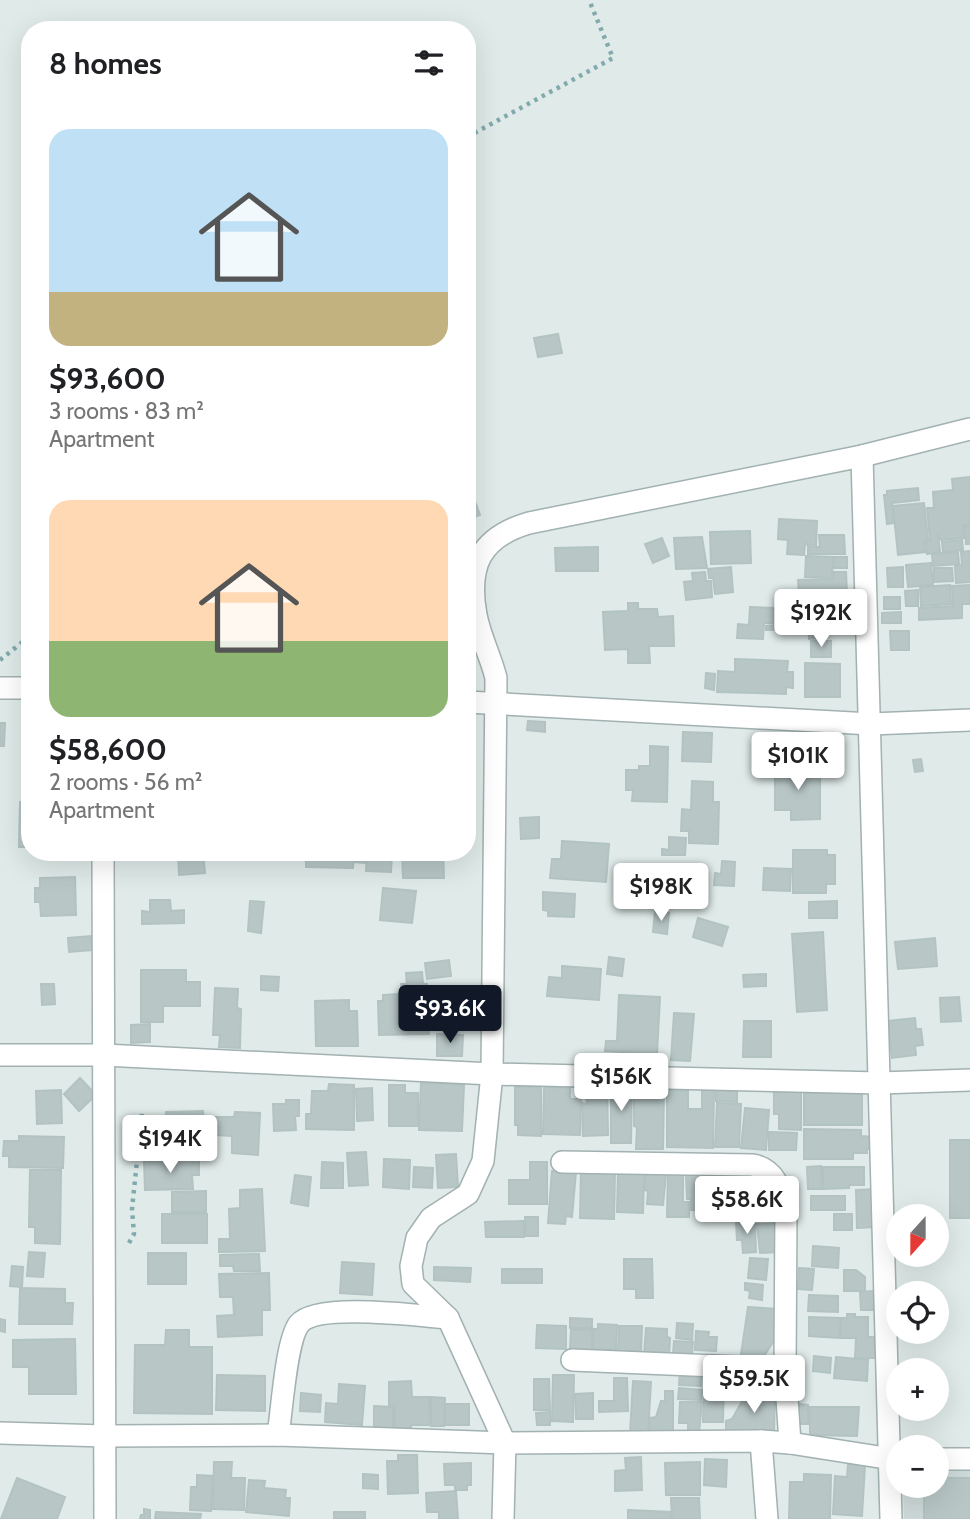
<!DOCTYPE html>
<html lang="en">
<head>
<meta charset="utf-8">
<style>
  :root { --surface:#fff; --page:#f6f6f6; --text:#202124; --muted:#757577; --accent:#111827 }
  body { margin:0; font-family:Cabin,sans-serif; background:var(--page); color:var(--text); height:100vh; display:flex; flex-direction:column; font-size:26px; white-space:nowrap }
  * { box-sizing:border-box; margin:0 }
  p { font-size:23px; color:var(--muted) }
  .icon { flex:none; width:38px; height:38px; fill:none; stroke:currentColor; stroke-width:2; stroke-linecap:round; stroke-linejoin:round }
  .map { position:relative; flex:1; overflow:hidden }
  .sheet { position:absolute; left:21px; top:21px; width:455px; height:840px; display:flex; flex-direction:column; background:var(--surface); border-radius:28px; box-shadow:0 7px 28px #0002 }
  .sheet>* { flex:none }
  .needle { width:46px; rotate:201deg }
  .fabs { position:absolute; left:886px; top:1204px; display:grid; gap:14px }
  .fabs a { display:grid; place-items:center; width:63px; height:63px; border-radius:50%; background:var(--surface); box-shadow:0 7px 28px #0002; font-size:35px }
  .price { position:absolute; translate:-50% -60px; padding:0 16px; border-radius:7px; background:#fff; color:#222; font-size:23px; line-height:46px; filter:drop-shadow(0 2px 4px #0008) }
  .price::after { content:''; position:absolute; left:50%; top:42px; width:21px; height:16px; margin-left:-10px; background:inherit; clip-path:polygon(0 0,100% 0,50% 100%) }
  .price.active { background:var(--accent); color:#fff }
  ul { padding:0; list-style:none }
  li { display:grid; align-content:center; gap:14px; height:371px; padding:0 28px }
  li span { display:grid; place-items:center; height:217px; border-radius:21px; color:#555 }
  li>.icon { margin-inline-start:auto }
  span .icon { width:126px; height:126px; fill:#fffc; stroke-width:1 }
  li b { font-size:30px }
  h2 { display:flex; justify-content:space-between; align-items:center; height:84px; padding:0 28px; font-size:30px }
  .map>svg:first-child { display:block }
</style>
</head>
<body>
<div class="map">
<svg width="970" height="1519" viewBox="0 0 970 1519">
  <rect width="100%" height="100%" fill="#dfeae9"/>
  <path fill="#cedad9" d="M970,1470v49h-66l-1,-33h33v-14z"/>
  <g fill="#b8c7c6" stroke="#b2c3c2" stroke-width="2">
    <path d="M558,334l4,19 -24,4 -4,-19z"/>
    <path d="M970,477v48h-7l1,13 -23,2 -3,-6 2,18 -13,2 -1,-12 4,-1 -3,-33h7l-1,-16 20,-2 -1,-11z"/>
    <path d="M467,479l13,36 -13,5z"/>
    <path d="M918,488l1,12 -27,3 2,20 -7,1 -3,-29h3v-4z"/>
    <path d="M924,503l4,37 -4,1 1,11 -27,3 -5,-49z"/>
    <path d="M779,519l38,2 -1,24 -11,-1 -1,11 -17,-1 1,-14 -10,-1z"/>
    <path d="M965,526h5v18h-4z"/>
    <path d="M750,531l1,32 -40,1 -1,-32z"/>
    <path d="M819,535h25l1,19h-37v-8l12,1z"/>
    <path d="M702,537l5,31 -31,1 -2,-31z"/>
    <path d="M662,538l7,18 -16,7 -8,-19z"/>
    <path d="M962,540l1,10 -20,2 -1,-10z"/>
    <path d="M598,547v24h-42l-1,-23z"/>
    <path d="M970,551v31l-14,1 -1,-17 7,-1 -1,-13z"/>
    <path d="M958,552l1,12 -26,2 -1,-12z"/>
    <path d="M806,556l27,1 -1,21 -27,-1z"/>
    <rect x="834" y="557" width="13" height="11"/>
    <path d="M931,563l2,22 -25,2 -2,-22z"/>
    <path d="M731,567l2,25 -18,2 -2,-16h-4l-1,-9z"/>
    <path d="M903,567v20h-15l-1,-19z"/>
    <path d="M934,568h18l1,13 -19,1z"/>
    <path d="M705,572l1,9h5l1,16 -26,3 -2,-18 9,-1 -1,-8z"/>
    <path d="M834,572h12l1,21 -48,1 -1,-14 36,-1z"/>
    <path d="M950,585l1,19 -30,2 -1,-19z"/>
    <path d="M970,585v19h-8v14l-43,2v-12l34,-2 -1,-20z"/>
    <path d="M918,590v16h-12l-1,-15z"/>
    <rect x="884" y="597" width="16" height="12"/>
    <path d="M628,603h10v6h19l1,8 15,-1 1,30h-25l1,17h-22v-14l-23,1 -2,-38 25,-1z"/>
    <path d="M834,606l1,26h-10v6l-16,1v-10l-43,1v-4l10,-1v-9h7l-1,-8z"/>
    <path d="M750,607l24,1v15h-10l-1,16 -26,-1 1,-14 11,1z"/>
    <path d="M901,612v11h-19v-10z"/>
    <path d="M890,631h19v19h-18z"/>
    <rect x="811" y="641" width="20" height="16"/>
    <path d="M735,659l53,2 -1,11h6v16l-7,-1v7l-69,-2 1,-21 17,1z"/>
    <path d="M805,663l35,1v33h-35z"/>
    <path d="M706,673l9,1 -1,16 -9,-2z"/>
    <path d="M528,721l17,1v10l-18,-2z"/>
    <path d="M0,723h5l-1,23h-4z"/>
    <path d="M683,732l29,1 -1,29 -29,-1z"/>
    <path d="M650,746l18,1 -1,55 -35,-1 1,-11h-7v-20h13v-4h11z"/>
    <path d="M921,759l2,12 -8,1 -2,-12z"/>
    <path d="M775,767h45v52l-29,1v-10h-16z"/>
    <path d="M692,781l21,1v20h6l-1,42 -29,-1v-12h-8l1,-22 9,1z"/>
    <path d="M20,802h10v45h-11z"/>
    <path d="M539,817v21l-18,1 -1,-21z"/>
    <path d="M669,837l17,1 -1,17h-23v-6l7,1z"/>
    <path d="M562,841l47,3 -3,38 -56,-4 2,-19h9z"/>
    <path d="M793,850h34v5h8v29h-9v9h-33z"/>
    <path d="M178,852h25l2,21 -26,2z"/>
    <path d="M306,852h48l-1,16 -47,-1z"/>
    <path d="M354,852h11v11l-11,-1z"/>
    <path d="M402,852h41l1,26h-41z"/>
    <path d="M367,854l25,1 -1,17 -25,-1z"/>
    <path d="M722,861l13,1 -1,24 -20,-1 1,-12 6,1z"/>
    <path d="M764,868l27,1 -1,22 -27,-1z"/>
    <path d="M75,877l1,38 -35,1 -1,-14h-5v-14h5v-10z"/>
    <path d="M383,888l33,3 -4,32 -32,-3z"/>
    <path d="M543,892l32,2 -1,23 -26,-1v-5l-5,-1z"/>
    <path d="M150,900h20l1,11 13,-1v13l-42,1v-13l8,1z"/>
    <path d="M250,901l14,1 -3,31 -13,-2z"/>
    <path d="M837,901v17h-28v-16z"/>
    <path d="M655,912l14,1 -2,21 -14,-2z"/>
    <path d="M698,918l30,9 -6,19 -29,-9z"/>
    <path d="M823,932l4,78 -30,2 -5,-78z"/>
    <path d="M91,936l1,14 -23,2 -1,-14z"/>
    <path d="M935,938l2,28 -39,3 -3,-27z"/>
    <path d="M609,957l15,2 -2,17 -15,-2z"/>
    <path d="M449,960l2,16 -24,3 -2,-16z"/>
    <path d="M562,966l39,3 -2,31 -52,-4 2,-19 13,1z"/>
    <path d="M141,970h45v12h14v24h-37v16h-22z"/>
    <path d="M422,972l1,12h4l2,50 -50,1 -1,-34h5v-6l18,-1v-10h6l-1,-11z"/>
    <path d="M766,974v12l-22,1 -1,-12z"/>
    <path d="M261,976l18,1 -1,14 -17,-1z"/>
    <path d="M41,984h13l1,20 -13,1z"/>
    <path d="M215,988l23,1 -1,19 4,1 -1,39 -21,-1 1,-12h-7z"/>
    <path d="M619,995l41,2 -3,57 -52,-3 1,-10h11z"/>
    <path d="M959,997l2,24 -20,1 -1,-24z"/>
    <path d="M349,1000v11h8l1,35h-42l-1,-45z"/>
    <path d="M674,1013l20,1 -4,47 -19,-1z"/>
    <path d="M915,1018l1,11h5l2,16 -8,1 1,9 -24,3 -4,-37z"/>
    <path d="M744,1021h27v36h-28z"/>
    <path d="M150,1024v18l-19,1v-18z"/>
    <path d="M437,1034l26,1 -1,21h-25z"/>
    <path d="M80,1078l16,17 -17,16 -15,-17z"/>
    <path d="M593,1082h14l1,53 -25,1 -1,-33 5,1 -1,-11h7z"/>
    <path d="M421,1083l43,2 -2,46 -43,-1z"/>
    <path d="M611,1083h21l-1,60h-20z"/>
    <path d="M329,1084l25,1v45l-48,-1v-15h5l1,-23h16z"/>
    <path d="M716,1084l21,1v17l-21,-1z"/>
    <path d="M389,1085h16v8h13v33h-29z"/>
    <path d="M515,1087h26v49l-23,-1v-10h-3z"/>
    <path d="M544,1087l26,1v11h11l-1,36 -37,-1z"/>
    <path d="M372,1088l1,32 -16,1 -1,-32z"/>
    <path d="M634,1088l30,1 -1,60h-27l1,-22 -3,-1z"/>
    <path d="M702,1089h12l-1,59 -46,-1v-57l21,1v18h14z"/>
    <path d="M774,1089l27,1v40l-22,-1v-15h-5z"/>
    <path d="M61,1090l1,33 -25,1 -1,-33z"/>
    <rect x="804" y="1093" width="58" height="32"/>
    <path d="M286,1100h13v16h-4l1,14 -22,1 -1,-27h13z"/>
    <path d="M717,1103l24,1 -2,43h-24z"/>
    <path d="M745,1108l24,2 -3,40 -25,-2z"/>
    <path d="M203,1111l2,34 -38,1 -1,-34z"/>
    <path d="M235,1112l25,1 -2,42 -26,-2v-17l-17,-1 1,-18h18z"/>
    <path d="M804,1129l57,1v6l12,1v12h-6v4h-14v6h-49z"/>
    <path d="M769,1132l28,1 -1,17h-27z"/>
    <path d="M19,1136l45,1 -1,31 -54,-1v-11h-6l1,-15h15z"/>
    <rect x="950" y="1140" width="20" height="78"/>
    <path d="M366,1152l2,33 -19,1 -2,-33z"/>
    <path d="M456,1154l2,33 -20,1 -2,-33z"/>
    <path d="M384,1159l26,1 -1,29 -26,-2z"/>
    <path d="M199,1160v15h-7l1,14 -48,1 -1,-29z"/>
    <path d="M322,1162l21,1v25h-22z"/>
    <path d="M530,1162h17v42h-38v-24h21z"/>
    <path d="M821,1166l1,23h-14l-1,-22z"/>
    <path d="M414,1167l19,1 -1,20 -19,-1z"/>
    <path d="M823,1167h41v18h-15v3l-26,1z"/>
    <path d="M30,1170h31l-1,74 -25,-1v-16h-6z"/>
    <path d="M581,1170l34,1 -1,48 -34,-1z"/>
    <path d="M668,1170h15v32h6v15h-22z"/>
    <path d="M552,1171l24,1 -4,45 -6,-1 -1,8 -17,-1z"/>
    <path d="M646,1172l20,2 -3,31 -16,-1 1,-13 -4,-1z"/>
    <path d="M618,1173l26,1 -1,39 -26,-1z"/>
    <path d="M295,1175l16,2 -3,29 -17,-3z"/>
    <path d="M686,1175h12v11h6l1,24h-14v-11h-4z"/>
    <path d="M733,1179h26v16l-26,1z"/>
    <path d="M714,1181h9l2,27 -17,1 -1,-23h7z"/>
    <path d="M262,1189l3,62 -46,1v-13h11l-1,-30 11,-1v-18z"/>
    <path d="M876,1189l1,38 -20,1 -1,-38z"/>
    <path d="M206,1191v21h-34v-20z"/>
    <rect x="811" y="1196" width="34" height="14"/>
    <path d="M762,1199l3,17 -26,3 -1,-17z"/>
    <rect x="162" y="1214" width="45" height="29"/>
    <rect x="834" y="1214" width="18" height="16"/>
    <path d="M525,1217h13v19h-12z"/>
    <path d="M524,1221v16h-38l-1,-15z"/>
    <path d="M755,1221l1,31 -13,1 -1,-13h-5l-1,-18z"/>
    <path d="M776,1223l2,29 -18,1 -3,-29z"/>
    <path d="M813,1246l26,2 -1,20 -26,-2z"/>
    <path d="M29,1252l16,1 -2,24 -16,-1z"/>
    <rect x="148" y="1253" width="38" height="31"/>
    <path d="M259,1254l1,17h-26l-1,-5h-13v-11z"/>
    <path d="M750,1258l18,1 -2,21 -18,-2z"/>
    <path d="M624,1259h28l1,39h-17v-9h-12z"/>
    <path d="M342,1262l32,2 -2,31 -32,-2z"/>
    <path d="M12,1266l11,1 -1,20 -12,-1z"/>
    <path d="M434,1267l37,1 -1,14 -36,-2z"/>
    <path d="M799,1268l15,1 -2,21 -14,-1z"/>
    <rect x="502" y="1269" width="40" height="14"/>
    <path d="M844,1270h12l9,7v14h-21z"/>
    <path d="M269,1273l1,37h-8v25l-44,2 -1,-21 17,-1 -1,-18h-13l-1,-23z"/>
    <path d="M745,1283l18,2 -1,15 -13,-2 1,-7 -5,-1z"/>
    <path d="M20,1288l45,1v14h8l-1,21h-53z"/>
    <path d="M873,1291l1,19h-13l-1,-18z"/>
    <path d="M809,1295l29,1v16l-30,-1z"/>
    <path d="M748,1307l29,2 -3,32 -14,21 -20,-1z"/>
    <path d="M847,1314h8v3h13v20h8v21h-21l1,-20h-15v-20h6z"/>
    <path d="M809,1317l32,1 -2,20 -30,-2z"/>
    <path d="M570,1318l22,1v9h-22z"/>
    <path d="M0,1319l5,1v12l-5,-1z"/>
    <path d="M677,1323l16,1 -1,16 -16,-2z"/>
    <path d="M598,1324l19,1 -1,25 -23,-1 1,-20h4z"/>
    <path d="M537,1325l29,1v23l-30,-1z"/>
    <path d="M619,1326h23l-1,26 -23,-1z"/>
    <path d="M646,1328l21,1v8l3,1 -1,18 -25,-2z"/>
    <path d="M166,1330h23v17h23v67l-78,-1 1,-68h30z"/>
    <path d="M571,1330h21v20l-22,-1z"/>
    <path d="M696,1331l13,1 -1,5h9l-1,14 -21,-1z"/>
    <path d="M75,1339l1,55h-47v-27h-16v-27z"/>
    <path d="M674,1341l19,1 -1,13 -19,-1z"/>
    <path d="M814,1356l17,2 -1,15 -17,-2z"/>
    <path d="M836,1357l32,3 -1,21 -33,-3z"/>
    <path d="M680,1371l22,1 -1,14 -22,-1z"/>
    <path d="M217,1375l48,1v35l-49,-1z"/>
    <path d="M553,1375h21l-1,47 -21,-1z"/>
    <path d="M614,1378h13l1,33 -29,1v-11h15z"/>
    <path d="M534,1379h15l1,31h-16z"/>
    <path d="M411,1381l1,16h17l1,28h-19v4h-16v-24l-6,1v-24z"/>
    <path d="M633,1381l18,1 -3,52 -18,-1z"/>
    <path d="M704,1381h20l-1,41h-20z"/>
    <path d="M339,1384l26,2 -3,39 -37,-3 1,-19 12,1z"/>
    <path d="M679,1388l23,2 -1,10 -23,-1z"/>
    <path d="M665,1391h8v42l-23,1 -1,-16 7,-1 5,-16h4z"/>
    <path d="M301,1393l20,2 -1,17 -20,-1z"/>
    <path d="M593,1393v26h-17l-1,-25z"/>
    <path d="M745,1396h30l-1,36 -48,-1v-10l6,-2z"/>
    <path d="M431,1397l14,1 -1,28h-13z"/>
    <path d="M680,1402h22l-3,31h-11v-10h-9z"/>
    <rect x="445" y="1404" width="24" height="21"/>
    <path d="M799,1404l9,1v19h-10z"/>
    <path d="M374,1406l19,1v22l-19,-1z"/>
    <path d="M810,1407h49l-2,29 -47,-1z"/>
    <path d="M550,1412v13h-13l-1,-12z"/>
    <path d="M398,1455h19l1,38 -30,1 -1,-33h11z"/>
    <path d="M641,1457l1,33 -27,1v-20l11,-1 -1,-12z"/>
    <path d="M705,1459l22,1 -1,27 -22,-2z"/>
    <path d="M214,1462h18l-1,16h14l-1,32 -31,-1z"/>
    <path d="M700,1462v33h-34l-1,-32z"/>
    <path d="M471,1463v22h-4v5h-12v-5h-10l-1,-21z"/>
    <path d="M848,1464l17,1 -3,51 -29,-2 2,-38 12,1z"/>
    <path d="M363,1474l15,1v14l-15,-1z"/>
    <path d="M804,1474l27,1 -1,44h-41l1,-37h14z"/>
    <path d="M197,1475l16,1 -2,35 -21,-1 1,-23h6z"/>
    <path d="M17,1478l48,19 -8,22h-56z"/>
    <path d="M936,1478h34v41h-46v-33h12z"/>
    <path d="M249,1480l16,1 -1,7 22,2 -1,8h5l-1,18 -43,-4z"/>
    <path d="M456,1491l2,28h-19v-7h-12l-1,-19z"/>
    <path d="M671,1498h28l1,21h-28z"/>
    <path d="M144,1509l6,1v9h-10l1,-4h3z"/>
    <path d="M628,1510l43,2v7h-43z"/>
    <path d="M156,1512l45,2 -1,5h-45z"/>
    <rect x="334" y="1512" width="31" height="7"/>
  </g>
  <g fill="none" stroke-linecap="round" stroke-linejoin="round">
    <defs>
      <g id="minor">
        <path d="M862,456l29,1063"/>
        <path d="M0,688h30"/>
        <path d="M467,702l404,22 99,-4"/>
        <path d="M103,852l2,667"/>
        <path d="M0,1055h104l388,19 388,9 90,-3"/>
        <path d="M562,1162l190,3c22,3 29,24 34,44l-1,160 5,74"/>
        <path d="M572,1360l213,9"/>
        <path d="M0,1433l106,3 172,-1 227,8 256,-2 29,2 108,17"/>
        <path d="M278,1435c4,-25 8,-94 21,-111 18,-22 121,-8 149,-6"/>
        <path d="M761,1441l6,78"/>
        <path d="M936,1459h34"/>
        <path d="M503,1519l2,-76 -57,-125 -35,-34 -2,-18 6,-28 14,-20 37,-24 15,-33 9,-87 4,-396c-5,-21 -16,-41 -20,-63 -9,-50 5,-78 53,-92l333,-67 108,-27"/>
      </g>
    </defs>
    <use href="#minor" stroke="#a2b1b1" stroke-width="24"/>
    <g stroke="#81aaac" stroke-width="4.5" stroke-dasharray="3.5 5" stroke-linecap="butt">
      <path d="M467,137l146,-79 -24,-58"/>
      <path d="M0,660l30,-24"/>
      <path d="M129,1243l5,-9 -2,-25 10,-96"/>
    </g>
    <use href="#minor" stroke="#fff" stroke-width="21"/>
  </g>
</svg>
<div class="fabs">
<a><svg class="needle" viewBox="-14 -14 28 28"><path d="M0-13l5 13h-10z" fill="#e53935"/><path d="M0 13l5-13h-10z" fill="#757577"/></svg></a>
<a><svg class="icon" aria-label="locate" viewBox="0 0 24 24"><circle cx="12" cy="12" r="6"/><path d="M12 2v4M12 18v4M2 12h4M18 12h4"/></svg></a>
<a>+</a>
<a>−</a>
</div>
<b class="price" style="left:821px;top:649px">$192K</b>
<b class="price" style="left:798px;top:792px">$101K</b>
<b class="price" style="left:661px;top:923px">$198K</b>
<b class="price active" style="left:450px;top:1045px">$93.6K</b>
<b class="price" style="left:621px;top:1113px">$156K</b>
<b class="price" style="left:170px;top:1175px">$194K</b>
<b class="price" style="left:747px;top:1236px">$58.6K</b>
<b class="price" style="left:754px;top:1415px">$59.5K</b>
<section class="sheet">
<h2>8 homes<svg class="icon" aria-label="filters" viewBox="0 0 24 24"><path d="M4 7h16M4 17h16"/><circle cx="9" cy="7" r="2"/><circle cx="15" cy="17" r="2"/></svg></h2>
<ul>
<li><span style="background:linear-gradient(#bfe0f5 75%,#c2b280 0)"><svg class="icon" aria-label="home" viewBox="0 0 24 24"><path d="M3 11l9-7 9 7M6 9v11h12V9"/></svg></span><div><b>$93,600</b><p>3 rooms · 83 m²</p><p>Apartment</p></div></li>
<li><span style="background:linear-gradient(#ffd9b3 65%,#8fb573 0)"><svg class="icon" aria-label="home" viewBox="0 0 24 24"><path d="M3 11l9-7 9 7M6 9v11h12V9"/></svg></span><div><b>$58,600</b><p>2 rooms · 56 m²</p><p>Apartment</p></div></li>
</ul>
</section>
</div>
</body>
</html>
